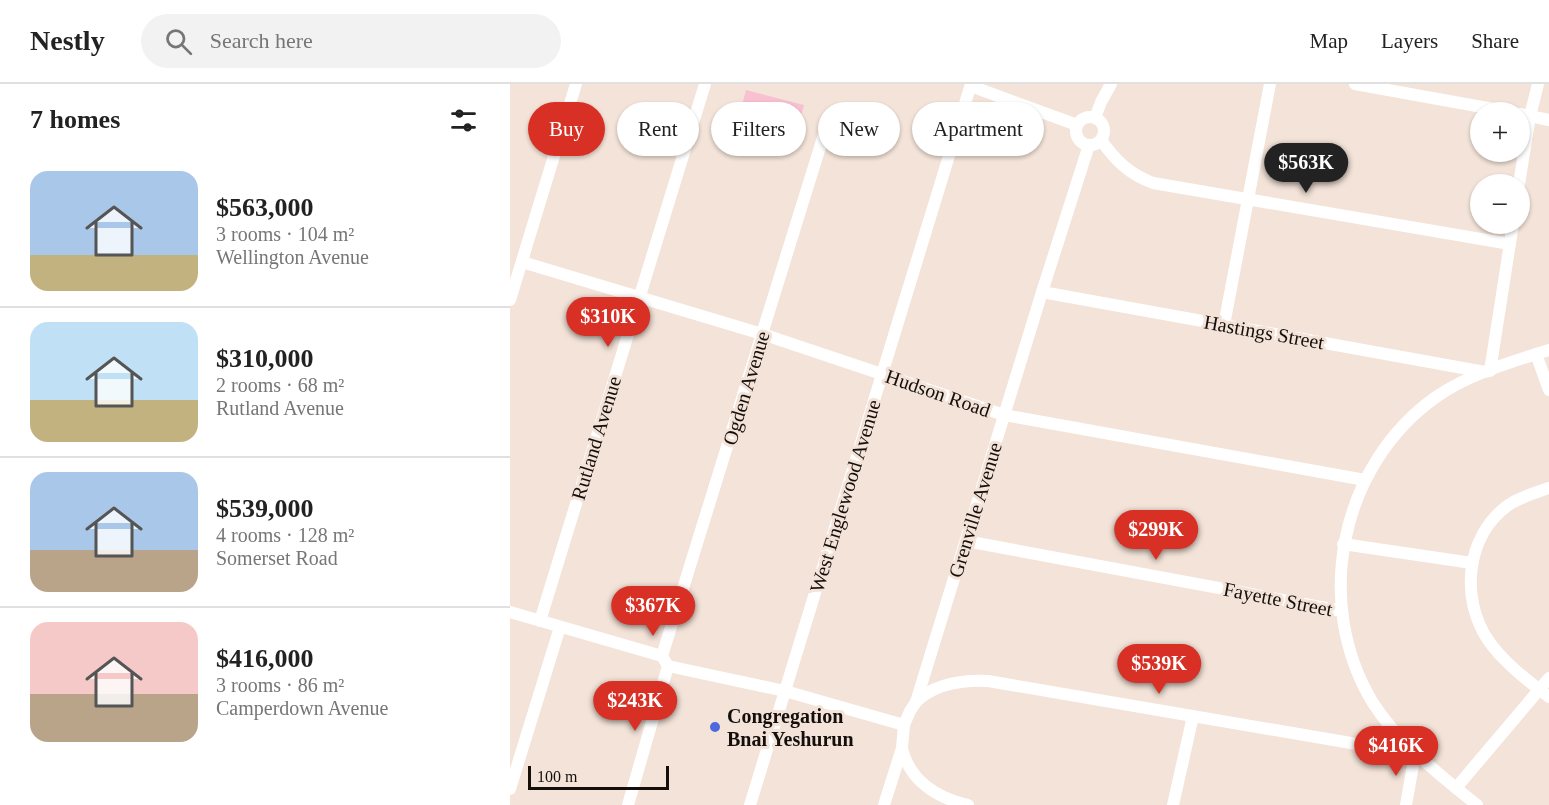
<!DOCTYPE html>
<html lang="en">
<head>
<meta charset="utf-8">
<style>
  :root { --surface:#fff; --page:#f2f2f2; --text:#222; --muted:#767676; --line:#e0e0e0; --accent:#d93025 }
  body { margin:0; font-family:Georgia,serif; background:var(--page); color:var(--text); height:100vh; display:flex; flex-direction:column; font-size:22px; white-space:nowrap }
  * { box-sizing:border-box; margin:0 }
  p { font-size:20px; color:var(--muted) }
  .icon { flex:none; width:33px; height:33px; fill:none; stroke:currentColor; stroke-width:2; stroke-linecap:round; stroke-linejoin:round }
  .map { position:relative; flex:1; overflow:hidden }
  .drawer { display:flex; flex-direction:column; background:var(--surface); width:510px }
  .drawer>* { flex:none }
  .banner { position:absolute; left:18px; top:18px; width:570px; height:54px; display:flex; gap:12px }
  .controls { position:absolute; left:960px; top:18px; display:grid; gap:12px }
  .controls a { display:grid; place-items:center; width:60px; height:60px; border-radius:50%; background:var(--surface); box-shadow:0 2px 4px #0004; font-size:30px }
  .scale { position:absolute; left:18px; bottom:15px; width:141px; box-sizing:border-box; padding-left:6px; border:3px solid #150f0c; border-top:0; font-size:16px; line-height:21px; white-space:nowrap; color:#150f0c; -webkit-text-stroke:4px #f3e3d8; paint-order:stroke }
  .price { position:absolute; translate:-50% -51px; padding:0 14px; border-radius:21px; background:var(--accent); color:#fff; font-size:20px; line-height:39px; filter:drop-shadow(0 2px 3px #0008) }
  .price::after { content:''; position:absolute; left:50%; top:36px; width:18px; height:14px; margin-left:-9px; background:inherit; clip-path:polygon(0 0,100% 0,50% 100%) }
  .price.selected { background:#222; color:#fff }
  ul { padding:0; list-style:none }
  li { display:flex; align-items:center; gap:18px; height:150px; padding:0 30px }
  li+li { border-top:2px solid var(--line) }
  li span { display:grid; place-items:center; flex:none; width:168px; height:120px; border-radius:18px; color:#555 }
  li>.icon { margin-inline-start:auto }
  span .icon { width:72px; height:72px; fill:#fffc; stroke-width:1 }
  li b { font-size:26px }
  h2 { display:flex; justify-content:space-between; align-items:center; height:72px; padding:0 30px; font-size:26px }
  .tag { padding:0 21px; border-radius:27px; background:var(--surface); box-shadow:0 2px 4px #0004; font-size:21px; line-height:54px }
  .tag.selected { background:var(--accent); color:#fff }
  header { display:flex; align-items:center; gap:36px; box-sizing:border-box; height:84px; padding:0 30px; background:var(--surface); border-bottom:2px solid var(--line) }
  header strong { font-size:28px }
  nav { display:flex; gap:33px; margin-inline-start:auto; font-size:21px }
  .search { width:420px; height:54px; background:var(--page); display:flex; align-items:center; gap:15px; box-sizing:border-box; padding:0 21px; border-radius:33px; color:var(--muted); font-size:22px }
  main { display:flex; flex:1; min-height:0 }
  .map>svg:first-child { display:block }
</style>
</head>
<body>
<header>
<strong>Nestly</strong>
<div class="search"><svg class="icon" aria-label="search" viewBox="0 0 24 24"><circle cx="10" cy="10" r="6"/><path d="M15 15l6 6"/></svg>Search here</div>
<nav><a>Map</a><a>Layers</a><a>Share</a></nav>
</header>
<main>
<section class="drawer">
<h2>7 homes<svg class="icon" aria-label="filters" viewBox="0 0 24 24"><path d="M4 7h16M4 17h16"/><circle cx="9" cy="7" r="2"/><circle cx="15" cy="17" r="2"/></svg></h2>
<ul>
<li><span style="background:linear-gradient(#a9c7e8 70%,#c2b280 0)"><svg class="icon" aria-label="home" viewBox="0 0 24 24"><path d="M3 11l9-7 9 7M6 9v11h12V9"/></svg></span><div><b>$563,000</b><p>3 rooms · 104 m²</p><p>Wellington Avenue</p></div></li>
<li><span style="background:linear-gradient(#bfe0f5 65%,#c2b280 0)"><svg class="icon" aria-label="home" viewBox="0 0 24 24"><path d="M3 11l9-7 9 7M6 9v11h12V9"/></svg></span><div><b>$310,000</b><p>2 rooms · 68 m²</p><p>Rutland Avenue</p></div></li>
<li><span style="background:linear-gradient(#a9c7e8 65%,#b9a48a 0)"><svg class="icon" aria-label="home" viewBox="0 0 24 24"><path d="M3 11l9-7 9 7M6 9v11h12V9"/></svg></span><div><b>$539,000</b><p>4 rooms · 128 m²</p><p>Somerset Road</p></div></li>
<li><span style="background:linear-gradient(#f6c9c9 60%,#b9a48a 0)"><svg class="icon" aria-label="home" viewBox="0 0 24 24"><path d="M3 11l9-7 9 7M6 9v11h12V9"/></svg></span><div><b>$416,000</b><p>3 rooms · 86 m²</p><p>Camperdown Avenue</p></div></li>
</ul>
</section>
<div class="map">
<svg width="1039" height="721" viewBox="0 0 1039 721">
  <defs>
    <pattern id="grass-tufts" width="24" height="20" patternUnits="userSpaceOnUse" patternTransform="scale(1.5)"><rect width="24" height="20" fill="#f8c0d1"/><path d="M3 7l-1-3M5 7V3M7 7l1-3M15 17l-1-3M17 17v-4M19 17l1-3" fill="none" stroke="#d4a4b2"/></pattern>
  </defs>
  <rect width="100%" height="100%" fill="#f3e3d8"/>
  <path fill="url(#grass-tufts)" d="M236,6l58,15 -6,21 -57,-17z"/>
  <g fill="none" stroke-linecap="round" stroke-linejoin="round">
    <g stroke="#fff" stroke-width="12">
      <path d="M845,0l155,28"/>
      <path d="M461,2l106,39"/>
      <path d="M1010,30l29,6"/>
      <circle cx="580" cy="47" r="14"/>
      <path d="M585,34l6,-16 10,-18"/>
      <path d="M591,56c14,20 28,34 52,43l357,61"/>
      <path d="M1009,100l11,-68 8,-32"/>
      <path d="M12,178l240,72 242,81 361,65"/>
      <path d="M532,208l443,80"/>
      <path d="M0,216l66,-216"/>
      <path d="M714,241l46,-241"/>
      <path d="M1026,270l13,36"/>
      <path d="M980,287l23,-147"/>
      <path d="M1039,404c-14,5 -30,9 -42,18 -41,31 -47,92 -19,134 15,22 40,41 61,57"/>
      <path d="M456,457l376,70"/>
      <path d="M833,460l129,19"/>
      <path d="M0,528l152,44 6,10 117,25 119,34"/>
      <path d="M30,537l165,-537"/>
      <path d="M152,572l163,-525 8,10"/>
      <path d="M406,618c19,-19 47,-22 72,-21l427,73 -9,51"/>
      <path d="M392,665c8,32 35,49 66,56"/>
      <path d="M946,704l93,-110"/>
      <path d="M0,705l50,-162"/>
      <path d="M118,721l40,-139"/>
      <path d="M240,721l221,-721"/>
      <path d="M374,721l18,-57 2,-23 6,-14 6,-9 126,-410 47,-147"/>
      <path d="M663,721l20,-89"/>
      <path d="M967,721c-38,-31 -77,-60 -104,-102 -61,-100 -33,-238 63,-306 33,-23 75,-35 113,-47"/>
    </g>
  </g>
  <circle fill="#4d69dd" stroke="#f3e3d8" stroke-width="2" cx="205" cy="643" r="6"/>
  <g text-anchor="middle" stroke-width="6" stroke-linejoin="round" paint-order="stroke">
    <g font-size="20" fill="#150f0c" stroke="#f3e3d8">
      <text transform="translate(754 248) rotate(10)" y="7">Hastings Street</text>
      <text transform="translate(236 304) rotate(-73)" y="7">Ogden Avenue</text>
      <text transform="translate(428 309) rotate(19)" y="7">Hudson Road</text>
      <text transform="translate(86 354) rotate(-73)" y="7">Rutland Avenue</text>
      <text transform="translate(335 412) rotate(-73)" y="7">West Englewood Avenue</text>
      <text transform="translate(465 426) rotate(-73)" y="7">Grenville Avenue</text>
      <text transform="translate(768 515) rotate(11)" y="7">Fayette Street</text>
    </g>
    <g font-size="20" font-weight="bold" fill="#150f0c" stroke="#f3e3d8" text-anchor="start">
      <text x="217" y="639">Congregation<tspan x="217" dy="23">Bnai Yeshurun</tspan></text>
    </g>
  </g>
</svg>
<div class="controls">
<a>+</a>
<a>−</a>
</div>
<div class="scale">100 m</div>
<b class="price selected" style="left:796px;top:110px">$563K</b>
<b class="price" style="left:98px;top:264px">$310K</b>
<b class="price" style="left:646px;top:477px">$299K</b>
<b class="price" style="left:143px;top:553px">$367K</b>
<b class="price" style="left:649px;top:611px">$539K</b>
<b class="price" style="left:125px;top:648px">$243K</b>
<b class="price" style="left:886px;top:693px">$416K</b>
<div class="banner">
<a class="tag selected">Buy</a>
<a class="tag">Rent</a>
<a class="tag">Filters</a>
<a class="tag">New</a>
<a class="tag">Apartment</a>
</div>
</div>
</main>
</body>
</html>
